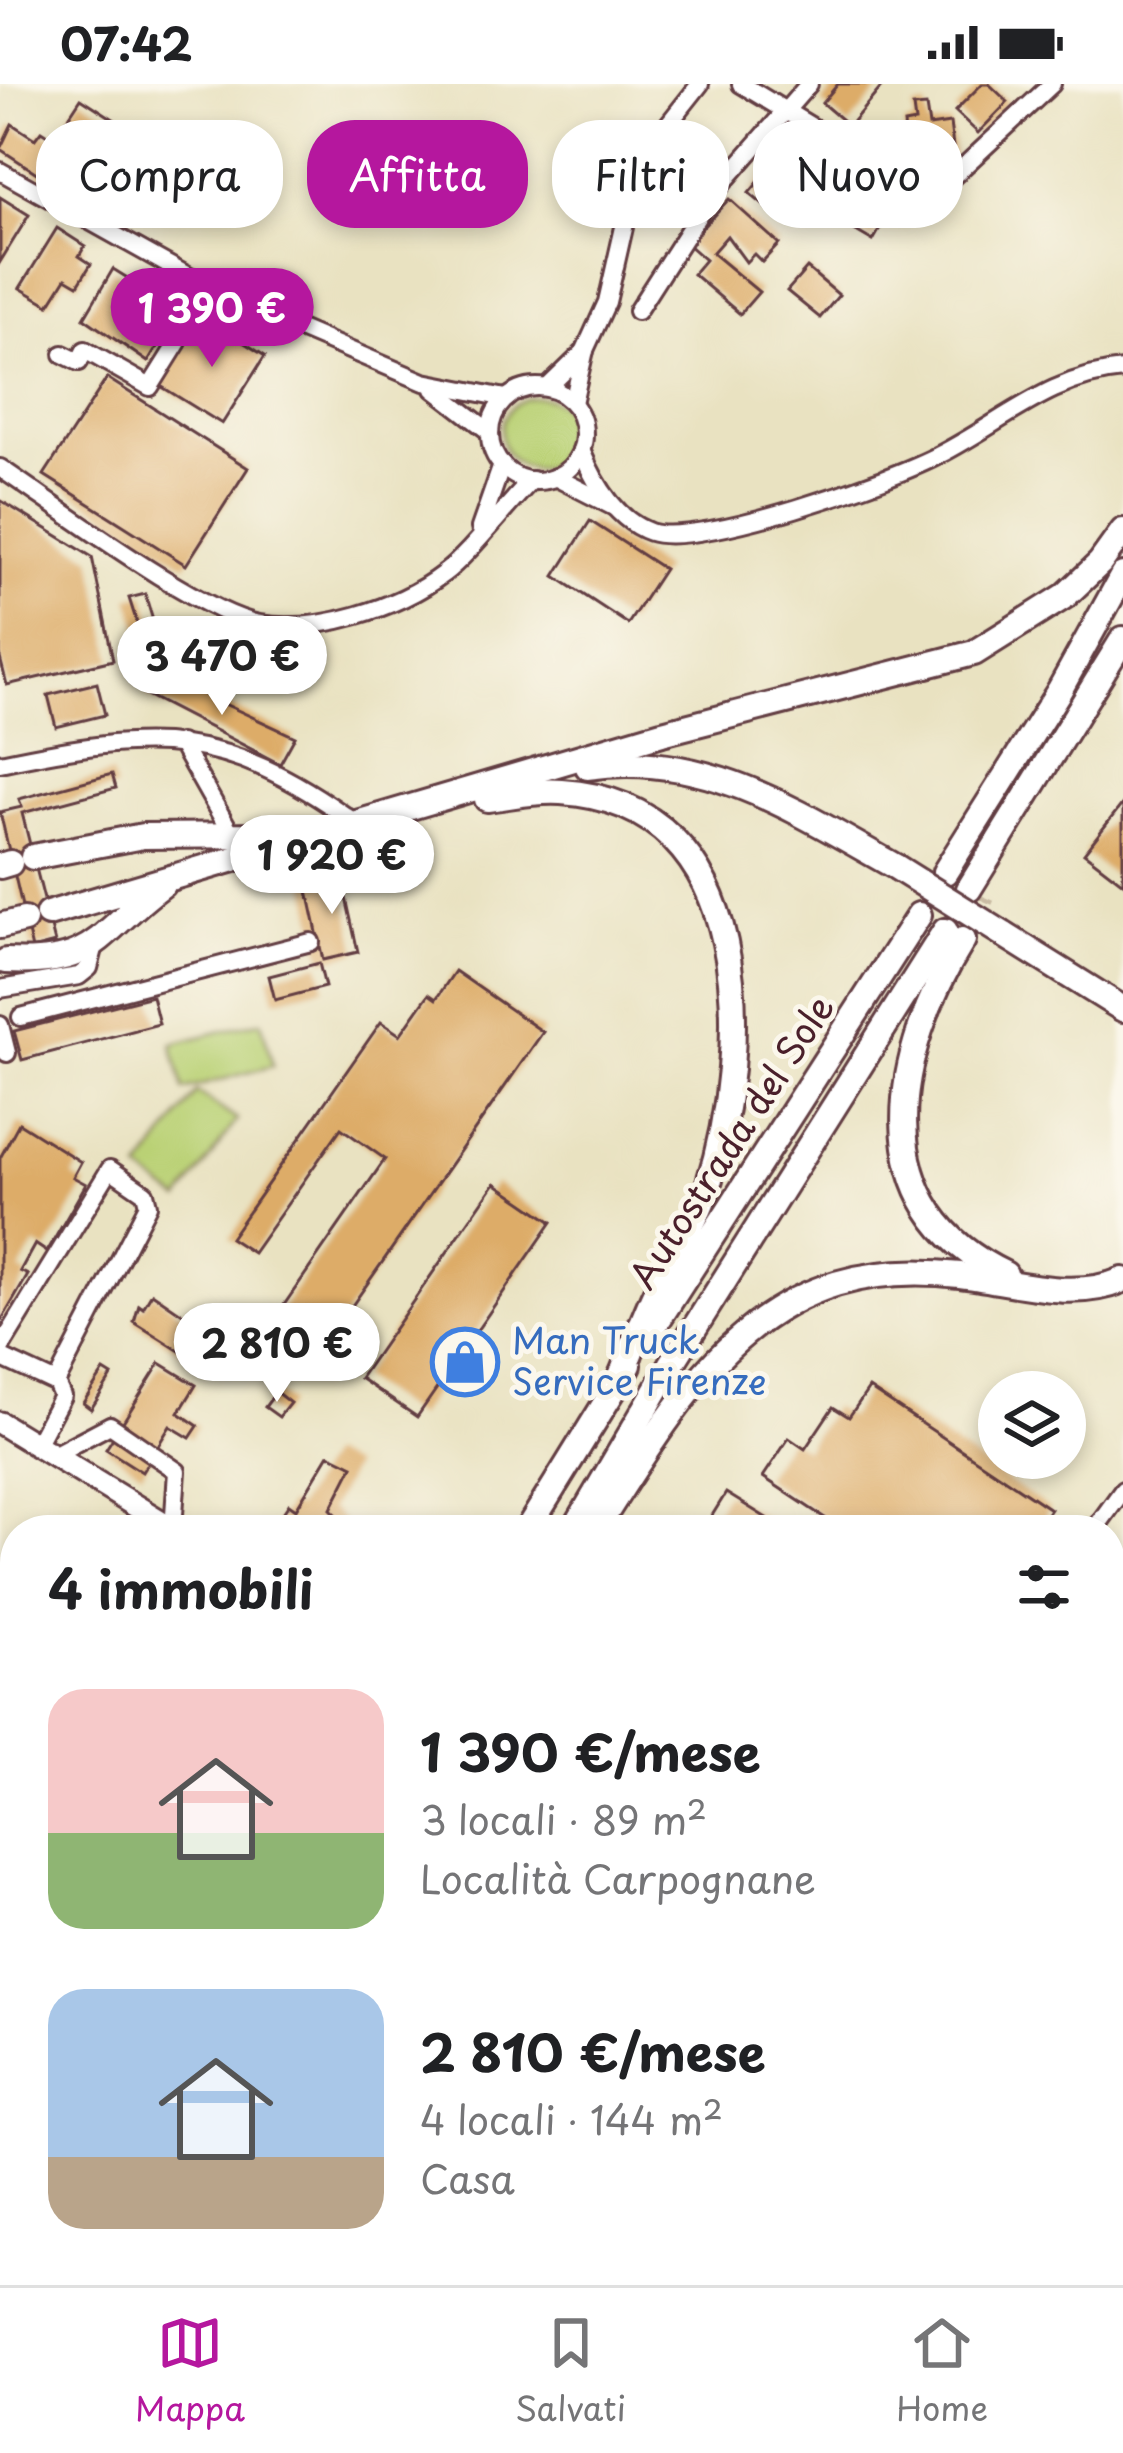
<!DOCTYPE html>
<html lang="it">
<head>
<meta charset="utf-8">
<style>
  :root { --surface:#fff; --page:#f6f6f6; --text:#202124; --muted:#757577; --line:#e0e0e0; --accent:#b5179e }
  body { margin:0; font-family:"Playpen Sans",sans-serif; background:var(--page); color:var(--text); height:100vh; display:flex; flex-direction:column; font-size:45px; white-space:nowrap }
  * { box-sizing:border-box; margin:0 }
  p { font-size:39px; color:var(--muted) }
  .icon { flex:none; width:66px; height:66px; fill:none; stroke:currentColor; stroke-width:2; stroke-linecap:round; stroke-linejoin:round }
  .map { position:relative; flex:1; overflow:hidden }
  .side { position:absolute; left:0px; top:1431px; width:1125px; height:771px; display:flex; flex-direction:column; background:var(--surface); border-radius:48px 48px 0 0; box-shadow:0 6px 18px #0003 }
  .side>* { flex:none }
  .banner { position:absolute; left:36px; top:36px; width:1053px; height:108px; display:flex; gap:24px }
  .controls { position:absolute; left:978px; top:1287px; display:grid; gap:24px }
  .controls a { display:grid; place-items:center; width:108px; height:108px; border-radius:50%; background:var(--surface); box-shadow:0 6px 18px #0003; font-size:60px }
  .price { position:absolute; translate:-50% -102px; padding:0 27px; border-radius:42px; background:#fff; color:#222; font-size:39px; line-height:78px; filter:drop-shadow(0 3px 6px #0008) }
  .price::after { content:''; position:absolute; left:50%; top:72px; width:36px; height:27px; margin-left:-18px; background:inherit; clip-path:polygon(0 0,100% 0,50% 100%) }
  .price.active { background:var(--accent); color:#fff }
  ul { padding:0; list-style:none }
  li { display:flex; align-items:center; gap:36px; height:300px; padding:0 48px }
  li span { display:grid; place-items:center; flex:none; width:336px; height:240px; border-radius:36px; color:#555 }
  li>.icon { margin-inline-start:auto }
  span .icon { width:144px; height:144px; fill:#fffc; stroke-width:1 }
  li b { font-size:51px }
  h2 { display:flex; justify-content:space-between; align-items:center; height:144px; padding:0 48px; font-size:51px }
  .pill { padding:0 42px; border-radius:48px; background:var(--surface); box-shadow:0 6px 18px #0003; font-size:42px; line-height:108px }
  .pill.active { background:var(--accent); color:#fff }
  .status { display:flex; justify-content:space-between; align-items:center; height:84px; padding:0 60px; background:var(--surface); direction:ltr }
  .status svg { height:33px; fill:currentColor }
  .dock { display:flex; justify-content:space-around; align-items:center; height:168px; border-top:3px solid var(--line); background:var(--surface); font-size:33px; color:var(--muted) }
  .dock a { display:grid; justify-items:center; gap:6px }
  .dock .active { color:var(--accent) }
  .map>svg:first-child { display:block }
</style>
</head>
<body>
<div class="status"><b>07:42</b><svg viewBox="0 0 49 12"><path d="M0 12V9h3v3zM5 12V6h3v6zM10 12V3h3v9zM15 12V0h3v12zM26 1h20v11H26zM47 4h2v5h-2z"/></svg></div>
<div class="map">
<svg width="1123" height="2201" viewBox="0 0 1123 2201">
  <rect width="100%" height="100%" fill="#fbf7ec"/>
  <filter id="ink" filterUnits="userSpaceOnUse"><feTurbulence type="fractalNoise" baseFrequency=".00833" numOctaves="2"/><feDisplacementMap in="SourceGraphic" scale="24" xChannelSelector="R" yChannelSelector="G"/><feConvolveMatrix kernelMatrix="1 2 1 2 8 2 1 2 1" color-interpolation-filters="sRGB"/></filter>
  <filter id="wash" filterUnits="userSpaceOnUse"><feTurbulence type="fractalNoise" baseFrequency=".004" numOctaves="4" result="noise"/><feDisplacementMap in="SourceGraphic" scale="48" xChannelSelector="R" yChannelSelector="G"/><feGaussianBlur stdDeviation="2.7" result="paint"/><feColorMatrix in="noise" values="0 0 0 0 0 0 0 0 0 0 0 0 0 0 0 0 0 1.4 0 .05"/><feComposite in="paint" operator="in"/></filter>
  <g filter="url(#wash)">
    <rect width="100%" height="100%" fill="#e9e2c1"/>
    <g fill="#bad175" stroke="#827850" stroke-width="3">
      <circle cx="537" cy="349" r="36"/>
      <path d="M261,937l12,45 -89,24 -12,-46z"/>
      <path d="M197,1008l40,28 -57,80 -40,-29z"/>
    </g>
    <g id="blocks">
      <g fill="#ddac68">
        <path d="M838,0h46l-35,42 -27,-23z"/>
        <path d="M982,0h7l19,18 -30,31 -23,-22z"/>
        <path d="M81,14l37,24 -7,10 -10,-6 -8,12 -27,-17z"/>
        <path d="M926,22l3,20 21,-3 5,39 -46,6 -5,-44 11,-2 -2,-15z"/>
        <path d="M12,40l23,15 6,-8 38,24 -21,32 -58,-38z"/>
        <path d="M94,64l11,8 -12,18 -12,-8z"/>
        <path d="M782,70l20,17 -27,44 -26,-22z"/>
        <path d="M827,86l65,38 -19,33 -65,-38z"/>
        <path d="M0,113l29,18 -29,47z"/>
        <path d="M729,115l50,45 -17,18 -8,-8 -8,8 -19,-26 -15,17 47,39 -19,22 -47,-40 12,-14 -18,-16z"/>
        <path d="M57,144l28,18 -6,10 12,8 -13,21 -12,-7 -17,27 -29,-17z"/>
        <path d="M807,184l32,27 -19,23 -33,-27z"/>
        <path d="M113,185l29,18 -7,12 4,3 7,-11 12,8 -7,11 21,13 -24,39 -64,-44z"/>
        <path d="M202,232l63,40 -43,68 -63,-39z"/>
        <path d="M107,294l141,90 -62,97 -142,-90z"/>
        <path d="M0,416l92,57 21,103 -106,25 -7,-27z"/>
        <path d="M590,437l74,48 -36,55 -73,-48z"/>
        <path d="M145,510l12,40 -15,5 -13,-41z"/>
        <path d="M156,588l139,65 -15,27 -135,-70z"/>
        <path d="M97,599l8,32 -49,12 -8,-32z"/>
        <path d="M112,690l4,14 -94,25 33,130 -23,6 -32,-137 22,-5 -3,-8z"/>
        <path d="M1123,719v80l-39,-30z"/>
        <path d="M341,791l17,77 -35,8 -17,-78z"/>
        <path d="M319,879l6,24 -50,13 -6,-24z"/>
        <path d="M455,887l88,61 -222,318 -46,-32 110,-159 -44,-31 -88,125 -23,-15 151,-216 19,13 29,-41 7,5z"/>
        <path d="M152,912l7,28 -137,36 -8,-29z"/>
        <path d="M19,1039l62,39 -8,15 13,7 -39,68 -12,-8 -15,27 8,4 -28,48v-165z"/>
        <path d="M495,1099l57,39 -135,195 -57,-39z"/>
        <path d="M152,1209l73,50 -10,22 -7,4 -74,-47 5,-17 4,3z"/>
        <path d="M160,1279l36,22 -17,28 19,13 -8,12 -20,-12 -28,46 -36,-23z"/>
        <path d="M104,1287l8,5 -21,33 -8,-6z"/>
        <path d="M869,1304l181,121 -14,21h-193l-80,-53 26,-39 16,11 28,-42 16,10z"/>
        <path d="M276,1308l14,11 -11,14 -14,-10z"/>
        <path d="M329,1370l24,12 -22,43 21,21h-70l-7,-5 14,-21 7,5z"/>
        <path d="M726,1409l60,37h-83z"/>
        <path d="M1110,1483l13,9v83l-13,18z"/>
        <path d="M15,1837v36l-15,-10z"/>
        <path d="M1123,2020v38l-13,-9v-11z"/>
        <path d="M456,2187h126l-9,14h-121z"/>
        <path d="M760,2187h69l-9,14h-39z"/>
        <path d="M916,2187h60l-10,14h-59z"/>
      </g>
    </g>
  </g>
  <g filter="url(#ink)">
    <use href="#blocks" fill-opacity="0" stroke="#623c42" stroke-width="3"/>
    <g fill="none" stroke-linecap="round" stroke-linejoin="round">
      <path stroke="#c9bba3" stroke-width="24" stroke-dasharray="24 12" stroke-linecap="butt" d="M967,849l16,-37"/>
      <defs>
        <g id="minor">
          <path d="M741,0l189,114 122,-114"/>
          <path d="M0,87l215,120"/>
          <path d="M234,217l190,81 82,16"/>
          <path d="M637,227l71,-111 101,-116"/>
          <path d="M63,270l16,8 6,-12 65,37 28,-45"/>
          <circle cx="537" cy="350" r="47"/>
          <path d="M547,304l38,-37"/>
          <path d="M434,305l56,43"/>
          <path d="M573,319l12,-53 22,-48 25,-110 30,-60 38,-48"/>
          <path d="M581,366c13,32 35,70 69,82 48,16 243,-52 291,-78 62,-32 110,-78 182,-84"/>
          <path d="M0,384c57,38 200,146 260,156 56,10 139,-16 183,-50 26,-19 63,-68 89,-94"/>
          <path d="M555,393l59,30"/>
          <path d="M480,444l22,-63"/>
          <path d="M180,659l52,92"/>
          <path d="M0,679c151,-32 223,-36 354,59"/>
          <path d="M0,905l79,-13 10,-8 6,-23"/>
          <path d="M21,933l290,-75"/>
          <path d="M0,941l7,28"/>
          <path d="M0,1265l110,-180 35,24 3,12 -92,178"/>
          <path d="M0,1273l56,26 6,13 -26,49"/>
          <path d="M53,1371l57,-30 67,46 -4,58"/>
          <path d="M1094,1446l29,-40"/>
          <path d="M1110,1974l13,-19"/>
          <path d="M0,1980l9,13 -9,16"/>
          <path d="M1110,2006l13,-18"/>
          <path d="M660,2201l9,-14"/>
        </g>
        <g id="major">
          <path d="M0,1339l175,107"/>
          <path d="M1110,2087l13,9"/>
        </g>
        <g id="highway">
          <path d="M588,683c117,-18 211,46 308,100"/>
          <path d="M487,715c25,-3 49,-9 74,-7 198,12 190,257 147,394 -12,38 -36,71 -53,107 -13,28 -23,57 -35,85"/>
          <path d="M33,773l110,-21 134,-1"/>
          <path d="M0,782l10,-3"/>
          <path d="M945,788l114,-181 64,-116"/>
          <path d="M969,805l154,-250"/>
          <path d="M48,830l614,-181 312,-80 91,-57 35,-33 23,-32"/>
          <path d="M0,842l24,-6"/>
          <path d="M1003,850l120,75"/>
          <path d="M963,856c-69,111 -102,266 42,334"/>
          <path d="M6,877c92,5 91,-28 156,-76"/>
          <path d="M651,1247l268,-416"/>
          <path d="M527,1446l102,-165"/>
          <path d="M574,1446l97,-165 274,-434"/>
          <path d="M595,1446c92,-145 168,-278 365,-255 53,6 112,27 163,5"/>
          <path d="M63,2201l8,-14"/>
          <path d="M111,2201l8,-14"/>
        </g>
      </defs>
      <use href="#minor" stroke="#623c42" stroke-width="22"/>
      <use href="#major" stroke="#623c42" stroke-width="27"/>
      <use href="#highway" stroke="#623c42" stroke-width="30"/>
      <use href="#minor" stroke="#fff" stroke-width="16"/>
      <use href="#major" stroke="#fff" stroke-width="21"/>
      <use href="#highway" stroke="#fff" stroke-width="24"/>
      <defs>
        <path id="highway-bridge" d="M896,783l107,67"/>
      </defs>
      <use href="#highway-bridge" stroke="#623c42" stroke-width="30" stroke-linecap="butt"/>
      <use href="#highway-bridge" stroke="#fff" stroke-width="24"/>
    </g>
  </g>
  <defs>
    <symbol id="shop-ring" viewBox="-11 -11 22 22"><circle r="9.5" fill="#fbf7ec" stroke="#3f7fe0" stroke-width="1.5"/><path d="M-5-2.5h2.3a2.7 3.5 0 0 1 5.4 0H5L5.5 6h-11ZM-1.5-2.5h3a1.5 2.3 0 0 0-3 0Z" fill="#3f7fe0"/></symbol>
  </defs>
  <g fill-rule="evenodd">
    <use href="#shop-ring" x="427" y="1240" width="76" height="76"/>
  </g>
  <g text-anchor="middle" stroke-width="10" stroke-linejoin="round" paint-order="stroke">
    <g font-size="36" fill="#4a1f2b" stroke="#fbf7ec">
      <text transform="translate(732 1058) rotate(-57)" y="13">Autostrada del Sole</text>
    </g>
    <g font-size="36" fill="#366cbe" stroke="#fbf7ec" text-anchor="start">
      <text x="512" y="1270">Man Truck<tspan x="512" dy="41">Service Firenze</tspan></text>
    </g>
  </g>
</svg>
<div class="controls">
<a><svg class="icon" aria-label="layers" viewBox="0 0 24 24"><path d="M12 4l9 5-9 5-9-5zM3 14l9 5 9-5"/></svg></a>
</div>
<b class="price active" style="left:212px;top:286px">1 390 €</b>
<b class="price" style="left:222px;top:634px">3 470 €</b>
<b class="price" style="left:332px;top:833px">1 920 €</b>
<b class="price" style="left:277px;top:1321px">2 810 €</b>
<div class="banner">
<a class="pill">Compra</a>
<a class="pill active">Affitta</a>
<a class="pill">Filtri</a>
<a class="pill">Nuovo</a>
</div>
<section class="side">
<h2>4 immobili<svg class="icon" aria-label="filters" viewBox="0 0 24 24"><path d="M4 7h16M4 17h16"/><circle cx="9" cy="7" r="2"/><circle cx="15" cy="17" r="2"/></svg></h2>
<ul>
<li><span style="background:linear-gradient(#f6c9c9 60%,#8fb573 0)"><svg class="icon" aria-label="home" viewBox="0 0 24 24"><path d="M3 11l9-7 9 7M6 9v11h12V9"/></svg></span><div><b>1 390 €/mese</b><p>3 locali · 89 m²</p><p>Località Carpognane</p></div></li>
<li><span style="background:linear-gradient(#a9c7e8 70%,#b9a48a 0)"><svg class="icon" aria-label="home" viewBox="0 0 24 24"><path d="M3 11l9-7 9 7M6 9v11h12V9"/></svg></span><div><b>2 810 €/mese</b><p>4 locali · 144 m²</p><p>Casa</p></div></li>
</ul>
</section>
</div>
<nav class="dock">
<a class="active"><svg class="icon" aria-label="map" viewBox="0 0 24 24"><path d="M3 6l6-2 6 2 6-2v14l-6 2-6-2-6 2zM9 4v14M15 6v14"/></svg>Mappa</a>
<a><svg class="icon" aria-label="saved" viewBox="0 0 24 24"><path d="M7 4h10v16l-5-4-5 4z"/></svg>Salvati</a>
<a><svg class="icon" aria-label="home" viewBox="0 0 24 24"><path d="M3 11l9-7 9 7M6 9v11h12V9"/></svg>Home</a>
</nav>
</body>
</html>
